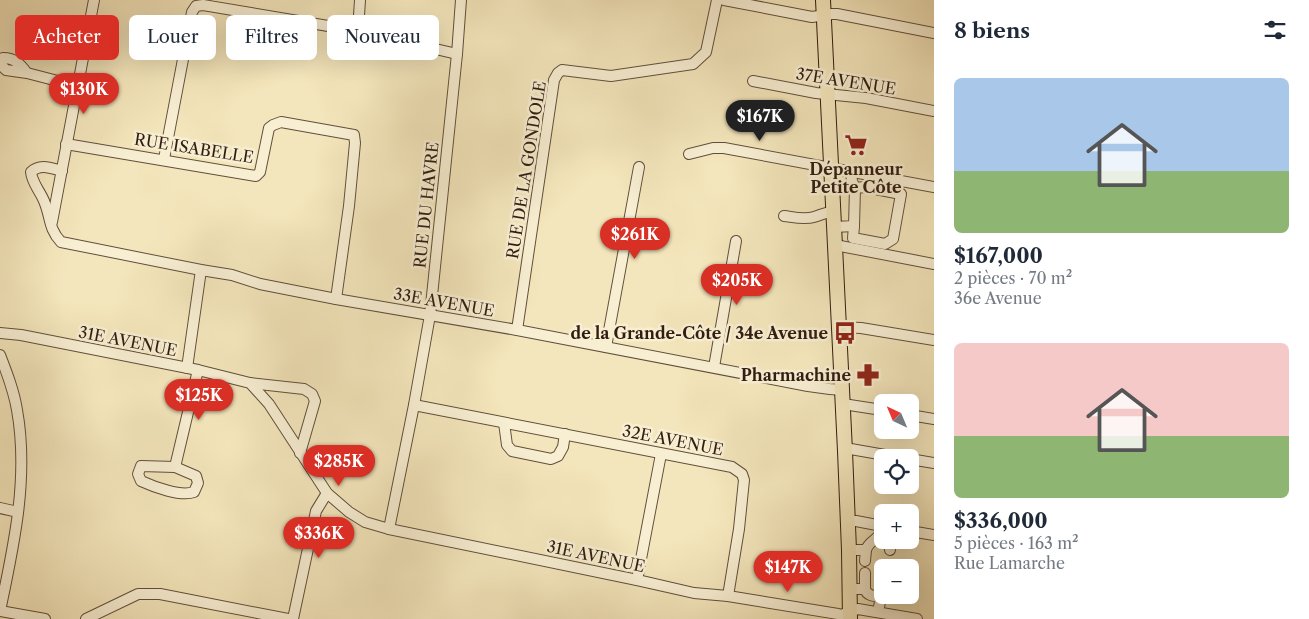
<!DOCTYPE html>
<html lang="fr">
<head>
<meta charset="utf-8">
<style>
  :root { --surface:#fff; --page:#f2f2f3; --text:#1f2937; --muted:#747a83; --accent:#d93025 }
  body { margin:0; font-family:"Libre Caslon Text",serif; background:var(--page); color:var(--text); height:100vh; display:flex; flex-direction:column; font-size:19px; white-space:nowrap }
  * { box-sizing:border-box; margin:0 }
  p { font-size:16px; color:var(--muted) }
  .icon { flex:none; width:28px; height:28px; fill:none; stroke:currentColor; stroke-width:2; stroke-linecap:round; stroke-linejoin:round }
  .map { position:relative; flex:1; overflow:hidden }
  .details { display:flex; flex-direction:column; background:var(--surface); width:375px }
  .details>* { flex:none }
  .hud { position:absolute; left:15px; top:15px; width:475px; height:45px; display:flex; gap:10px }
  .needle { width:32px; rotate:316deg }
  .controls { position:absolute; left:874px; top:394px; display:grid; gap:10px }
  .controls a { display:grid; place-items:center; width:45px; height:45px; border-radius:8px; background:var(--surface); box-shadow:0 5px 20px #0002; font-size:25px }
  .price { position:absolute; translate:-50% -42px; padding:0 11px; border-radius:18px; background:var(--accent); color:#fff; font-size:16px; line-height:32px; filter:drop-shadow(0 1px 2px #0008) }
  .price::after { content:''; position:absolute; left:50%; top:30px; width:15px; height:11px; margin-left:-8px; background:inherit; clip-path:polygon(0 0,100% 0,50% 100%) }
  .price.current { background:#222; color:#fff }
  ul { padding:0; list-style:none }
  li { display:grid; align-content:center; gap:10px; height:265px; padding:0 20px }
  li span { display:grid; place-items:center; height:155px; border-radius:8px; color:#555 }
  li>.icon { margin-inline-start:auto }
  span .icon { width:90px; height:90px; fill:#fffc; stroke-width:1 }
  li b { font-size:21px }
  h2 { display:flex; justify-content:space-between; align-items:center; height:60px; padding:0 20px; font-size:21px }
  .chip { padding:0 18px; border-radius:8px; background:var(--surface); box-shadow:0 5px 20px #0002; font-size:18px; line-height:45px }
  .chip.current { background:var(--accent); color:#fff }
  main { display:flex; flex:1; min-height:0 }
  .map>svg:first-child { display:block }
</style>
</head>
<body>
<main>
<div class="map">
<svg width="934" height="619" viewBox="0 0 934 619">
  <rect width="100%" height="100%" fill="#f4e6bc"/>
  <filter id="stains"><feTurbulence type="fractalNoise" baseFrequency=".004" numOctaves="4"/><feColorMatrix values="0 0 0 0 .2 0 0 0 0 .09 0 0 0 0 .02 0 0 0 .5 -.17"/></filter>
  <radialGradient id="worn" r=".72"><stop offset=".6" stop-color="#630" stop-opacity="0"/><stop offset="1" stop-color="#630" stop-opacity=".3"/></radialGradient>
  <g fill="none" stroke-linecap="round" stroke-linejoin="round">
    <defs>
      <g id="minor">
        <path d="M724,0l88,17 20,-3h5l97,19"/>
        <path d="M358,31l2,-31"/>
        <path d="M27,73c-7,-9 -12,-15 -24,-15l-2,7 5,5 21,3 50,13"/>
        <path d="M753,81l63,12 50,5 68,13"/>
        <path d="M66,144l190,32 4,-4 9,-44 4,-3 8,-3 73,13 1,8 -6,63 -13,93"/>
        <path d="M689,154l24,-6h11l210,39"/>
        <path d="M164,159l28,-147 4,-6 7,-1 155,26 99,23"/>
        <path d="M62,171c-11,-3 -22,-8 -31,1 1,11 9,19 13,29 7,16 4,27 17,41l140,28 31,5 28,9 76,15 181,31 291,56 22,3 12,1"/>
        <path d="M851,172l1,9 3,7 10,-1 36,7 -8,45 -8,5 -32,-6 1,-12"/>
        <path d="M833,188h22l-1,38 -20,1"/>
        <path d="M784,216c9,1 20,4 30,1 8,-2 10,-5 20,-5"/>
        <path d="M52,222l42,-222"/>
        <path d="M835,245l99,19"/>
        <path d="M839,327l22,1 73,12"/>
        <path d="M517,330l37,-250 4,-7 4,-3 49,6 82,-12 13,-12 11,-52"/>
        <path d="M0,333l21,2 177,35 52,13 19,21 58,89 22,19 16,10 24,7 248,51 57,13 34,3 110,18 3,1 17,-6 59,10"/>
        <path d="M606,347l33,-180"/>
        <path d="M0,355c7,18 14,36 17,55 12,67 -3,135 -17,201"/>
        <path d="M714,367l22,-126"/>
        <path d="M187,368l14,-98"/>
        <path d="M250,383l54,6 8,5 3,7 -15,52"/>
        <path d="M843,404l39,6"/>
        <path d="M414,405l318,62 10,7 2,6 -5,49 -11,67"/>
        <path d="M910,415l24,4"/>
        <path d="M504,423l3,22 5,6 39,8 7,-3 5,-9 2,-13"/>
        <path d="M845,448l57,10"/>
        <path d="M910,459l24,4"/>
        <path d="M141,466l34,1 21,9 2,7 -4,9c-13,5 -40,-5 -53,-11l-3,-7z"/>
        <path d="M175,467l23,-97"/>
        <path d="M0,508l18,4"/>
        <path d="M848,521h8l26,5"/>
        <path d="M389,529l25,-124 16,-90 27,-261 4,-54"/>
        <path d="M910,531l24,4"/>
        <path d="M849,550h17l-1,11"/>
        <path d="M866,550c3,-10 15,-11 16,-21"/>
        <path d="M890,550l1,-10"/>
        <path d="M637,580l24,-126"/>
        <path d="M850,589h15c2,7 9,7 16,8l-3,15"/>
        <path d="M865,589v-16"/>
        <path d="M0,611l45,8"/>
        <path d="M86,619l52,-25h22l128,25"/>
        <path d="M293,619l23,-108 11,-18"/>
      </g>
      <path id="major" d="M823,0l22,451 4,99 1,69"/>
    </defs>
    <use href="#minor" stroke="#614f3c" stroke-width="12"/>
    <use href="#major" stroke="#301d11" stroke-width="16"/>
    <use href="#minor" stroke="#f8efd3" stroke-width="10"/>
    <use href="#major" stroke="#f4e6bc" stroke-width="14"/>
  </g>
  <defs>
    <symbol id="supermarket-bare" viewBox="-9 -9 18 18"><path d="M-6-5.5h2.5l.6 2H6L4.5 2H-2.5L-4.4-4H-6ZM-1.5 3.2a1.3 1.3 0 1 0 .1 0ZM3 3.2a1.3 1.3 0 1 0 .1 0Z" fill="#8f2418" stroke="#f8efd3" stroke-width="2.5" paint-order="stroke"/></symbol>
    <symbol id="bus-bare" viewBox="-9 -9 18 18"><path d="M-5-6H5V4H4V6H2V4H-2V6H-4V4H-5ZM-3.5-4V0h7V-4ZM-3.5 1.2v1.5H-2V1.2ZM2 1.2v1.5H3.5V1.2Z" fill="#8f2418" stroke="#f8efd3" stroke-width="2.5" paint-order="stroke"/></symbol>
    <symbol id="pharmacy-bare" viewBox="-9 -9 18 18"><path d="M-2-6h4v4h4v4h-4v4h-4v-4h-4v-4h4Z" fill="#8f2418" stroke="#f8efd3" stroke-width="2.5" paint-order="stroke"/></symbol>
  </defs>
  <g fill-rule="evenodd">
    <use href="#supermarket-bare" x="840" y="129" width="32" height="32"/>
    <use href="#bus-bare" x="829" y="317" width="32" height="32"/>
    <use href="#pharmacy-bare" x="852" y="359" width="32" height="32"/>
  </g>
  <g text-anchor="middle" stroke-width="5" stroke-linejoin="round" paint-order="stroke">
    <g font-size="16" fill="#301d11" stroke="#f8efd3">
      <text transform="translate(846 81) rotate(9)" y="6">37E AVENUE</text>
      <text transform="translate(194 148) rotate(9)" y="6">RUE ISABELLE</text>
      <text transform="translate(526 170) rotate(-81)" y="6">RUE DE LA GONDOLE</text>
      <text transform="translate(426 205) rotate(-84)" y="6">RUE DU HAVRE</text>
      <text transform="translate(444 302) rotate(10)" y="6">33E AVENUE</text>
      <text transform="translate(128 341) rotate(11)" y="6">31E AVENUE</text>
      <text transform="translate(673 440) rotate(11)" y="6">32E AVENUE</text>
      <text transform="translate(596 556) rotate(12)" y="6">31E AVENUE</text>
    </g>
    <g font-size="16" font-weight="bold" fill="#301d11" stroke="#f8efd3" text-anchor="end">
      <text x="856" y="175" text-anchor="middle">Dépanneur<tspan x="856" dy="18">Petite Côte</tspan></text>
      <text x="828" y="339">de la Grande-Côte / 34e Avenue</text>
      <text x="851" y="381">Pharmachine</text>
    </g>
  </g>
  <rect width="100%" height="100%" filter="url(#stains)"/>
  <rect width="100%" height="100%" fill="url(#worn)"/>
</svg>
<div class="controls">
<a><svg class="needle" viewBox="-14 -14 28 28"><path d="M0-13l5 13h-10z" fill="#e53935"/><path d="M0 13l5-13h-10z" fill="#747a83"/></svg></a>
<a><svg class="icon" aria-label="locate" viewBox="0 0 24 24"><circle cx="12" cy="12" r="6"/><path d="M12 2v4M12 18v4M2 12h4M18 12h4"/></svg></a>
<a>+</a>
<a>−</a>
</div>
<b class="price" style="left:84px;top:115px">$130K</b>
<b class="price current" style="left:760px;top:142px">$167K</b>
<b class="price" style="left:635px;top:260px">$261K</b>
<b class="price" style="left:737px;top:306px">$205K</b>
<b class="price" style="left:199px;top:421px">$125K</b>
<b class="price" style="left:339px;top:487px">$285K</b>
<b class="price" style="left:319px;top:559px">$336K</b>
<b class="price" style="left:788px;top:593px">$147K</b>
<div class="hud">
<a class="chip current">Acheter</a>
<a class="chip">Louer</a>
<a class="chip">Filtres</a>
<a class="chip">Nouveau</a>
</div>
</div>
<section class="details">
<h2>8 biens<svg class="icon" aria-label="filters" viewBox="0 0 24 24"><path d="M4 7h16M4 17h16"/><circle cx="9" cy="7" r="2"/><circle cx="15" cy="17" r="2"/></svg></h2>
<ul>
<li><span style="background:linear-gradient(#a9c7e8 60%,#8fb573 0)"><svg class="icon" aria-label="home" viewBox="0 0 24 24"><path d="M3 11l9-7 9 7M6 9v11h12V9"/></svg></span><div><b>$167,000</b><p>2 pièces · 70 m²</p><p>36e Avenue</p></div></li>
<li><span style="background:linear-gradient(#f6c9c9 60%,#8fb573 0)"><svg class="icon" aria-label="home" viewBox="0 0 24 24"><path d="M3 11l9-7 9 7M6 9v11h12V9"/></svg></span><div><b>$336,000</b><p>5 pièces · 163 m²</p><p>Rue Lamarche</p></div></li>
</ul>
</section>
</main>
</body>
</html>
